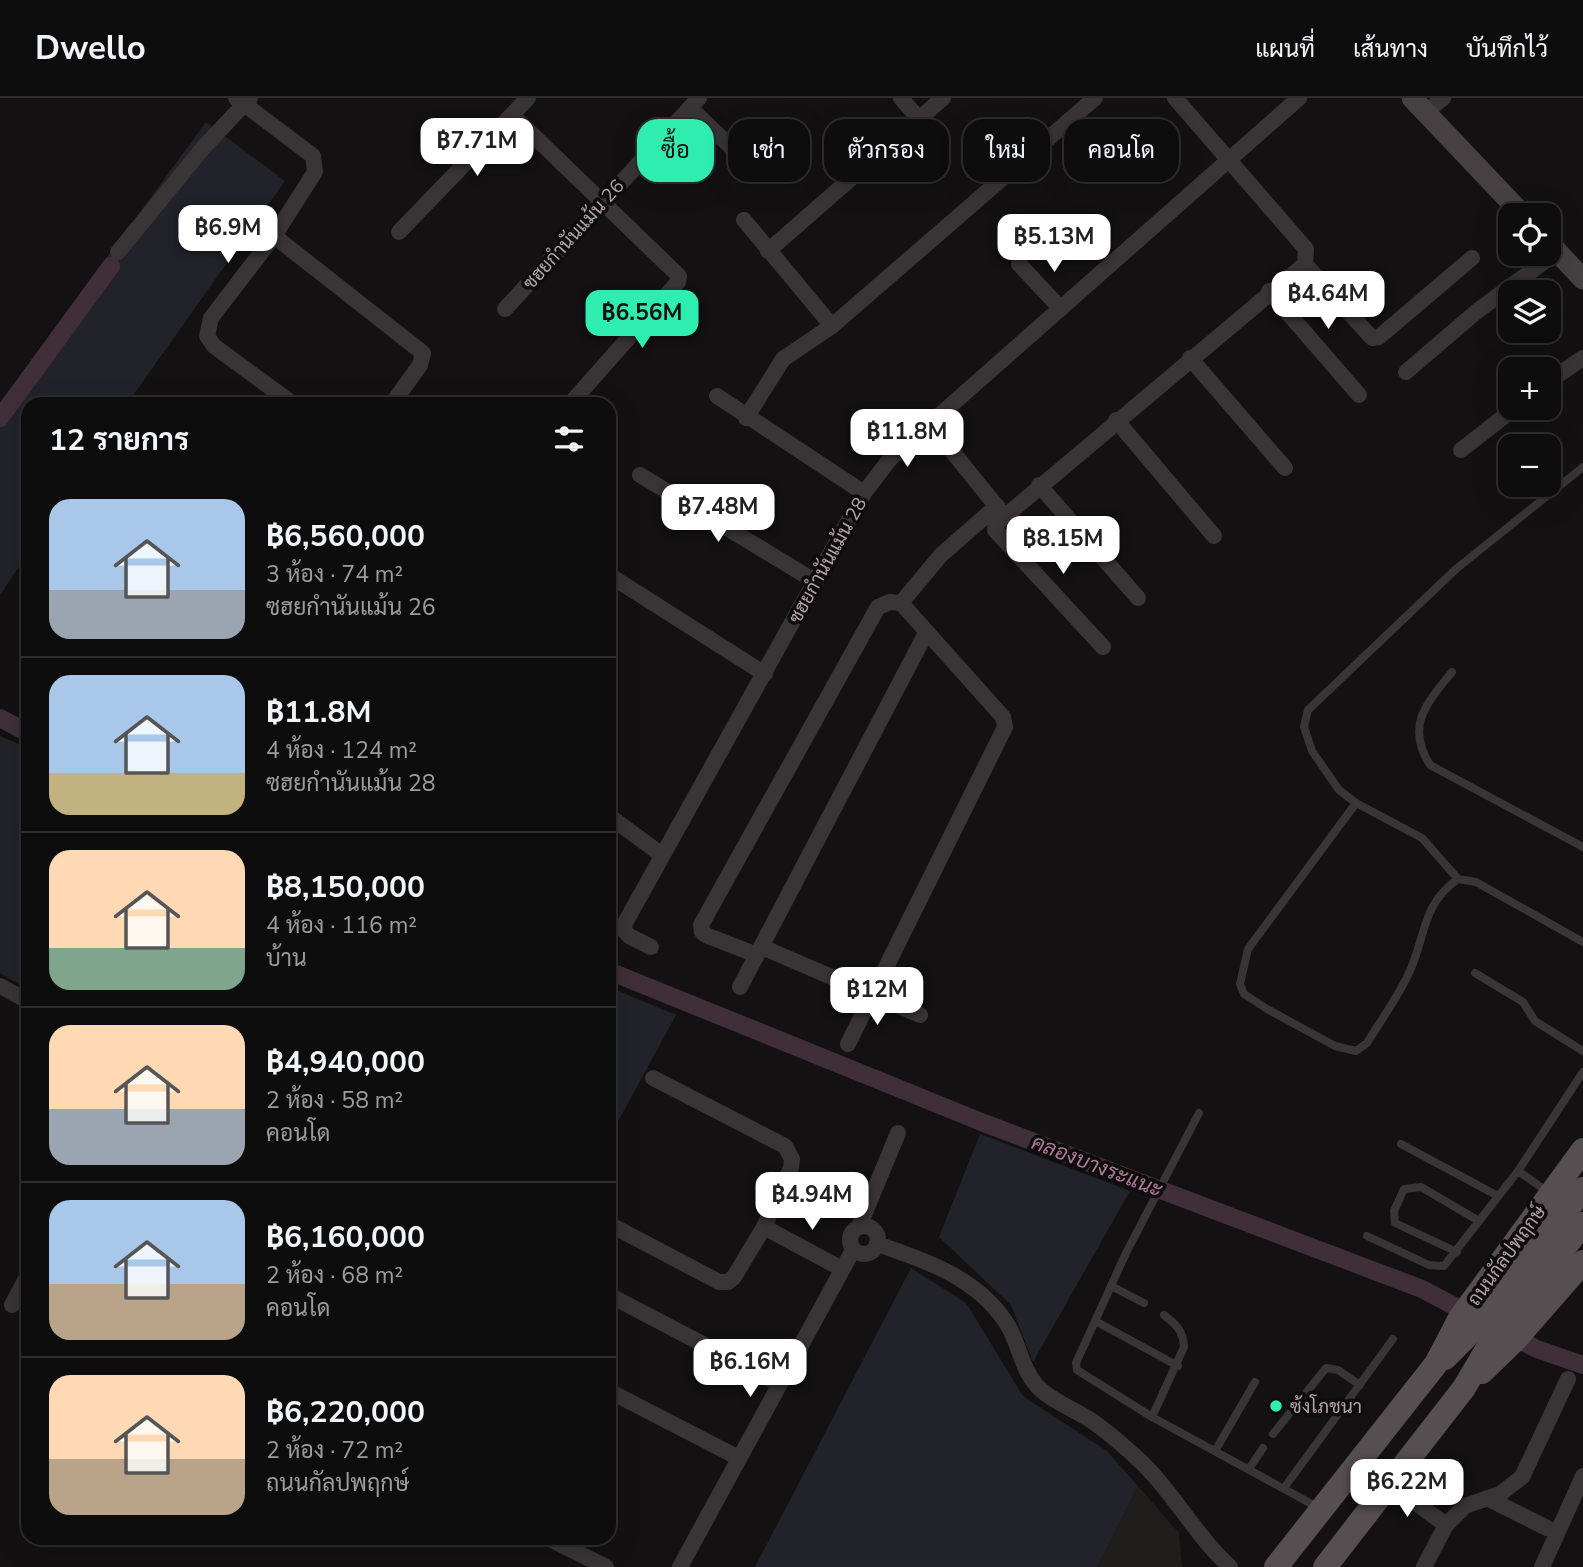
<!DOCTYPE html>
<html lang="th">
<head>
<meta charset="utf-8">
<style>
  :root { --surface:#0e0d0d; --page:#1c1b1b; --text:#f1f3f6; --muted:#9b9c9d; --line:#2e2d2e; --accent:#2fedaf }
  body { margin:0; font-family:"Nunito Sans",Sarabun,sans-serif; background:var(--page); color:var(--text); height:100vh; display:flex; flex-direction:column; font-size:26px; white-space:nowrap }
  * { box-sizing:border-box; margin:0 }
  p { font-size:23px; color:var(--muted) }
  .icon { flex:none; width:38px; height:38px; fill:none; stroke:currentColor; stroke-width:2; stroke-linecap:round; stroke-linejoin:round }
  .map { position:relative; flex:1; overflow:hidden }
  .side { position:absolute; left:21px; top:299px; width:595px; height:1148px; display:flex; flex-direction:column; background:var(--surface); border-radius:21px; box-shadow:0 7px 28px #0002,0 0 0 2px var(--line) }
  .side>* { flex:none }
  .guide { position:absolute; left:637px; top:21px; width:665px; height:63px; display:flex; gap:14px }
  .tools { position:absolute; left:1498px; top:105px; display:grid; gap:14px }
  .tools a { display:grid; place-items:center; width:63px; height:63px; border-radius:14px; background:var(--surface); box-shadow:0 7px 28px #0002,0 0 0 2px var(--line); font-size:35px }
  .price { position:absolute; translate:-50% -60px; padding:0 16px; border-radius:14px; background:#fff; color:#222; font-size:23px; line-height:46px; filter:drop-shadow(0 2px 4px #0008) }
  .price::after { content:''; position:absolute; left:50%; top:42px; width:21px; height:16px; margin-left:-10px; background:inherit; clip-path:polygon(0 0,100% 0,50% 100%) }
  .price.selected { background:var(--accent); color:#111 }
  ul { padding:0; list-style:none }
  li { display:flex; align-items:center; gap:21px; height:175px; padding:0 28px }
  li+li { border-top:2px solid var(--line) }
  li span { display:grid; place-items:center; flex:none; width:196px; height:140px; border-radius:21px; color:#555 }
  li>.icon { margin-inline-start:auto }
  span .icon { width:84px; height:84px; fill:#fffc; stroke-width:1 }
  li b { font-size:30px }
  h2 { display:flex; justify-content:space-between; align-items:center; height:84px; padding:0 28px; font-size:30px }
  .pill { padding:0 24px; border-radius:21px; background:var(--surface); box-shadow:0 7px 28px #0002,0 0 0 2px var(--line); font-size:24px; line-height:63px }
  .pill.selected { background:var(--accent); color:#111 }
  header { display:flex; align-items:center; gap:42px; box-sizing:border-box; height:98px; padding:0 35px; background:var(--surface); border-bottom:2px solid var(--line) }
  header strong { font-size:33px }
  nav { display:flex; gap:38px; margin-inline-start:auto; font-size:24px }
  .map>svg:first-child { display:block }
</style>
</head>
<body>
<header>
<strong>Dwello</strong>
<nav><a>แผนที่</a><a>เส้นทาง</a><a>บันทึกไว้</a></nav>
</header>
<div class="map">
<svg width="1583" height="1469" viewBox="0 0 1583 1469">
  <rect width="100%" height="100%" fill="#131111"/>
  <path fill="#201d1d" d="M1138,1388l41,47 3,34h-85z"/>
  <g fill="#22222a">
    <path d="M206,24l79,59 -158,223h-99v149l-28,42v-192z"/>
    <path d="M0,638l28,12v241l-28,-16z"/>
    <path d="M609,889l67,28 -67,123z"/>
    <path d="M980,1036l150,57 -97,171 -22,-57 -72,-68z"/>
    <path d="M911,1170l55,35 57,93 84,55 31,35 -41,81h-342z"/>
  </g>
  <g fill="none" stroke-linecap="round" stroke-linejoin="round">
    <g stroke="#402f38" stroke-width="18">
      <path d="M0,320l111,-152"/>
      <path d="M0,620l28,15"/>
      <path d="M609,873l375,152 438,166 51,27"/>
      <path d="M1507,1236l30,15 46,16"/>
    </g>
    <g stroke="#393435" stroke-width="8">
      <path d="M1452,574c-25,31 -47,53 -22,93l153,82"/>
      <path d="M1356,705l-108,146 -8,35 4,10 23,15 68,37 21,5 11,-8c14,-23 31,-46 42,-70 17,-36 12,-68 49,-94l18,3 107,60"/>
      <path d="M1458,781l-36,-41 -66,-35 -17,-13 -27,-39 -8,-24 4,-17 148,-141 127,-102"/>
      <path d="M1475,875l48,29 12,19 48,30"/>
      <path d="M1199,1015l-73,140 -50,110 1,7 75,47 167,91"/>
      <path d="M1401,1046l97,52"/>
      <path d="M1518,1073l65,-99"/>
      <path d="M1367,1138l62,29 15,1 74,-95 30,21"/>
      <path d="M1457,1154l-62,-29 -1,-12 10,-22 17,-2 58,34"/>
      <path d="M1113,1189l31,16"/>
      <path d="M1097,1224l81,44"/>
      <path d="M1152,1319l32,-70c-1,-16 -7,-22 -20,-32"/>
      <path d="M1273,1336l53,-66 12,2 22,15"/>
      <path d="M1215,1353l40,-69"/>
      <path d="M1249,1371l14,-21"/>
      <path d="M1284,1390l109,-149"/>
    </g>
    <g stroke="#393435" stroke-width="16">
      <path d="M236,0l77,58 2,16 -41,64 -63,82 -4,18 7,10 79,58"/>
      <path d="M901,0l18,21"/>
      <path d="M690,10l61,58"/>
      <path d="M1426,14l17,-14"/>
      <path d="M512,17l167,161 -1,6 -108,122"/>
      <path d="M744,122l88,106"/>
      <path d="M399,134l129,-134"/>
      <path d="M274,138l149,117 -3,12 -28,39"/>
      <path d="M768,153l175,-153"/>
      <path d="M118,154l85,-104 47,-50"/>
      <path d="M1019,166l42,45"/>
      <path d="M1305,166l67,74 7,-1 93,-79"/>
      <path d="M1269,193l90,104"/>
      <path d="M505,211l194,-211"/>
      <path d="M1190,260l95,110"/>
      <path d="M1406,274l70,-60 81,-60"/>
      <path d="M1549,283l34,-23"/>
      <path d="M717,298l147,97"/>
      <path d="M746,320l37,-59 49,-33 263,-228"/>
      <path d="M1116,322l98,116"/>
      <path d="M930,326l72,89"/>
      <path d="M1461,352l54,-42"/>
      <path d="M640,377l176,107"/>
      <path d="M1039,387l99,113"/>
      <path d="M609,477l156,99"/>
      <path d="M1103,549l-108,-117 1,-6 309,-260 1,-15 -131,-151"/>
      <path d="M609,718l53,39"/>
      <path d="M651,849l-22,-11 -5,-6 1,-7 239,-430 26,-34 409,-361"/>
      <path d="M762,849l158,68"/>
      <path d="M757,857l-49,-19 -6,-4 -1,-7 177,-318 12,-5 11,1"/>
      <path d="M0,888l28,15"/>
      <path d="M740,889l186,-354"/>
      <path d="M848,946l157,-317 -2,-10 -102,-114 40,-48 56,-49"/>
      <path d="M609,1126l110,58h9l6,-5 30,-50 27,-59 1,-9 -7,-13 -132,-68"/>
      <circle cx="864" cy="1142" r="14"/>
      <path d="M764,1129l78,42"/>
      <path d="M859,1129l39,-94"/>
      <path d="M877,1146c48,16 101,34 130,80 12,19 14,44 30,62 15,16 40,24 58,37 15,11 29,23 42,35 36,33 57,76 93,109"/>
      <path d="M609,1197l170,89"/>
      <path d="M12,1207l16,-30"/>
      <path d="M609,1293l130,67"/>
      <path d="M1390,1386l56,41"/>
      <path d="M1487,1400l60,30"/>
      <path d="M548,1440l58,29"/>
      <path d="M680,1469l173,-317"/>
      <path d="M1424,1469l22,-42 19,-19 35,-12 22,-17 46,-98"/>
      <path d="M1542,1469l41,-91"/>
    </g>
    <g stroke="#474042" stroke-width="21">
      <path d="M1412,0l111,117"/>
      <path d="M1549,145l34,36"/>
    </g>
    <g stroke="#564e50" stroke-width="24">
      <path d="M1445,1260l32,-32 106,-137"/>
      <path d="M1482,1274l31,-30 70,-80"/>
      <path d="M1276,1469l160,-203 24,-46 123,-168"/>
      <path d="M1325,1469l139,-179 32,-54 87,-110"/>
    </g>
  </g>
  <circle fill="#2fedaf" stroke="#0e0c0c" stroke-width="2.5" cx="1276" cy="1308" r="7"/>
  <g text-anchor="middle" stroke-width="7" stroke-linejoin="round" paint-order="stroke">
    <g font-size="19" fill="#b3a3a8" stroke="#0e0c0c">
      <text transform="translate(573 136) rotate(-48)" y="7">ซฮยกำนันแม้น 26</text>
      <text transform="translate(827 462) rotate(-61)" y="7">ซฮยกำนันแม้น 28</text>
      <text transform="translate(1506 1157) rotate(-54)" y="7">ถนนกัลปพฤกษ์</text>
    </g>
    <g font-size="19" fill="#b3a3a8" stroke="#0e0c0c" text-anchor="start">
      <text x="1290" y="1315">ซ้งโภชนา</text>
    </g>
    <g font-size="21" font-style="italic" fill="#ae7a95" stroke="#0e0c0c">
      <text transform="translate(1097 1068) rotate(21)" y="7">คลองบางระแนะ</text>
    </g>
  </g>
</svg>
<div class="tools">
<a><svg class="icon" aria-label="locate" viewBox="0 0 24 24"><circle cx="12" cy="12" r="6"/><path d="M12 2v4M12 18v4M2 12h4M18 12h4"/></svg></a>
<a><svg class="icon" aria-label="layers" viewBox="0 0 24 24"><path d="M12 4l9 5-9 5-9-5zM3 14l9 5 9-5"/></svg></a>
<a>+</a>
<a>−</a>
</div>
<b class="price" style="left:477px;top:80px">฿7.71M</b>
<b class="price" style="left:228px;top:167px">฿6.9M</b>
<b class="price" style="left:1054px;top:176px">฿5.13M</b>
<b class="price" style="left:1328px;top:233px">฿4.64M</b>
<b class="price selected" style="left:642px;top:252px">฿6.56M</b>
<b class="price" style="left:907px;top:371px">฿11.8M</b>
<b class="price" style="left:718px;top:446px">฿7.48M</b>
<b class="price" style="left:1063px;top:478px">฿8.15M</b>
<b class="price" style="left:877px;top:929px">฿12M</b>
<b class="price" style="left:812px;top:1134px">฿4.94M</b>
<b class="price" style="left:750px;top:1301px">฿6.16M</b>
<b class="price" style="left:1407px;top:1421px">฿6.22M</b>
<div class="guide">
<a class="pill selected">ซื้อ</a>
<a class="pill">เช่า</a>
<a class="pill">ตัวกรอง</a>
<a class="pill">ใหม่</a>
<a class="pill">คอนโด</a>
</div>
<section class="side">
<h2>12 รายการ<svg class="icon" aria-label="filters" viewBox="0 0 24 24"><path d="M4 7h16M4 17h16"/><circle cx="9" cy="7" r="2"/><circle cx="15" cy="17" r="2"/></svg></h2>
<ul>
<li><span style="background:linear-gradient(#a9c7e8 65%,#9aa5b1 0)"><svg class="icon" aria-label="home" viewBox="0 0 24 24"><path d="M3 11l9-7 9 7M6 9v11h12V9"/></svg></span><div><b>฿6,560,000</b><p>3 ห้อง · 74 m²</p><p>ซฮยกำนันแม้น 26</p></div></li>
<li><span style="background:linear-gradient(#a9c7e8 70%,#c2b280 0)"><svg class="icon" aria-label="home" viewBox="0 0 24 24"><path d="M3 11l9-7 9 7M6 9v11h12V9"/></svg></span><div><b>฿11.8M</b><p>4 ห้อง · 124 m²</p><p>ซฮยกำนันแม้น 28</p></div></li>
<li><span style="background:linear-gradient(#ffd9b3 70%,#7fa58c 0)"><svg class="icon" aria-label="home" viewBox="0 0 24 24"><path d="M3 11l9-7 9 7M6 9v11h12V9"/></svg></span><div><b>฿8,150,000</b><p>4 ห้อง · 116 m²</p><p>บ้าน</p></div></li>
<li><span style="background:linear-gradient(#ffd9b3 60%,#9aa5b1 0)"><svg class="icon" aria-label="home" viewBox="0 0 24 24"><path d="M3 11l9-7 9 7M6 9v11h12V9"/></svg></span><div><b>฿4,940,000</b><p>2 ห้อง · 58 m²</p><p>คอนโด</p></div></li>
<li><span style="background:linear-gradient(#a9c7e8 60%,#b9a48a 0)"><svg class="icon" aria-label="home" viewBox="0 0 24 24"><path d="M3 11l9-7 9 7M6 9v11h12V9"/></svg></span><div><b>฿6,160,000</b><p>2 ห้อง · 68 m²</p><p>คอนโด</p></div></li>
<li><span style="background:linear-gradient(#ffd9b3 60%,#b9a48a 0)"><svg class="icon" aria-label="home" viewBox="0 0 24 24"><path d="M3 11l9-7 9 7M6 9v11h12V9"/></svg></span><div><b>฿6,220,000</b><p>2 ห้อง · 72 m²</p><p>ถนนกัลปพฤกษ์</p></div></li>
</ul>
</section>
</div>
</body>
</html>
